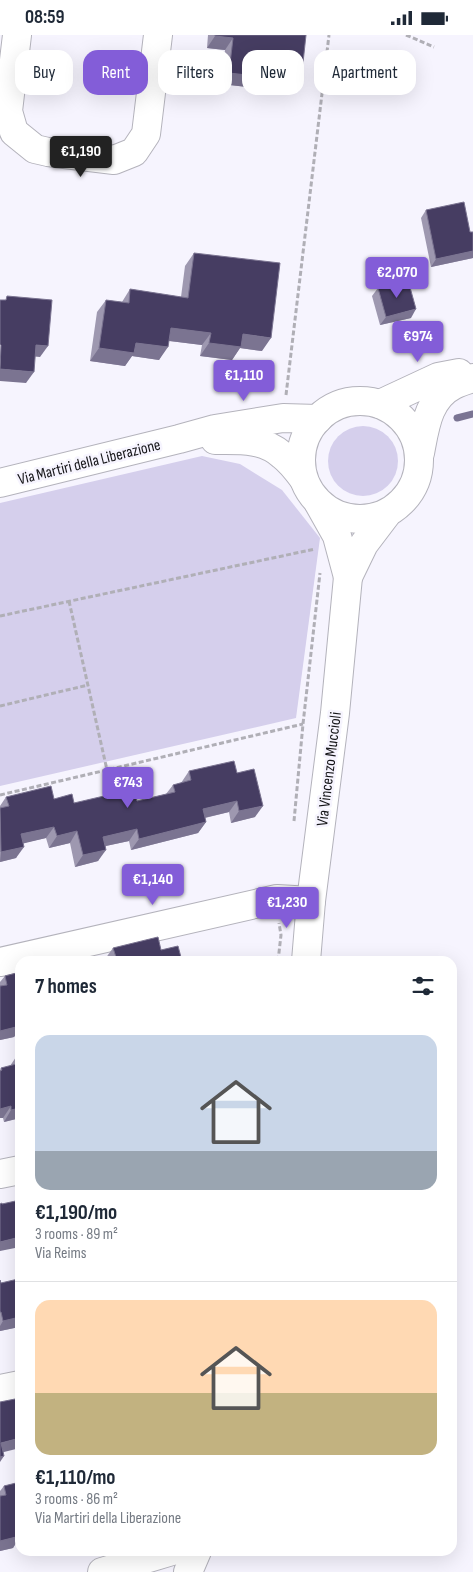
<!DOCTYPE html>
<html lang="en">
<head>
<meta charset="utf-8">
<style>
  :root { --surface:#fff; --page:#f6f6f7; --text:#1f2937; --muted:#747a83; --line:#e0e1e3; --accent:#835dd8 }
  body { margin:0; font-family:"Sofia Sans Condensed",sans-serif; background:var(--page); color:var(--text); height:100vh; display:flex; flex-direction:column; font-size:19px; white-space:nowrap }
  * { box-sizing:border-box; margin:0 }
  p { font-size:16px; color:var(--muted) }
  .icon { flex:none; width:28px; height:28px; fill:none; stroke:currentColor; stroke-width:2; stroke-linecap:round; stroke-linejoin:round }
  .map { position:relative; flex:1; overflow:hidden }
  .panel { position:absolute; left:15px; top:921px; width:442px; height:600px; display:flex; flex-direction:column; background:var(--surface); border-radius:15px; box-shadow:0 5px 20px #0002 }
  .panel>* { flex:none }
  .top-card { position:absolute; left:15px; top:15px; width:444px; height:45px; display:flex; gap:10px }
  .price { position:absolute; translate:-50% -42px; padding:0 11px; border-radius:5px; background:var(--accent); color:#fff; font-size:16px; line-height:32px; filter:drop-shadow(0 1px 2px #0008) }
  .price::after { content:''; position:absolute; left:50%; top:30px; width:15px; height:11px; margin-left:-8px; background:inherit; clip-path:polygon(0 0,100% 0,50% 100%) }
  .price.current { background:#222; color:#fff }
  ul { padding:0; list-style:none }
  li { display:grid; align-content:center; gap:10px; height:265px; padding:0 20px }
  li+li { border-top:1px solid var(--line) }
  li span { display:grid; place-items:center; height:155px; border-radius:15px; color:#555 }
  li>.icon { margin-inline-start:auto }
  span .icon { width:90px; height:90px; fill:#fffc; stroke-width:1 }
  li b { font-size:21px }
  h2 { display:flex; justify-content:space-between; align-items:center; height:60px; padding:0 20px; font-size:21px }
  .pill { padding:0 18px; border-radius:15px; background:var(--surface); box-shadow:0 5px 20px #0002; font-size:18px; line-height:45px }
  .pill.current { background:var(--accent); color:#fff }
  .status { display:flex; justify-content:space-between; align-items:center; height:35px; padding:0 25px; background:var(--surface); direction:ltr }
  .status svg { height:14px; fill:currentColor }
  .map>svg:first-child { display:block }
</style>
</head>
<body>
<div class="status"><b>08:59</b><svg viewBox="0 0 49 12"><path d="M0 12V9h3v3zM5 12V6h3v6zM10 12V3h3v9zM15 12V0h3v12zM26 1h20v11H26zM47 4h2v5h-2z"/></svg></div>
<div class="map">
<svg width="473" height="1537" viewBox="0 0 473 1537">
  <rect width="100%" height="100%" fill="#f6f4fe"/>
  <g fill="#d5cfec">
    <circle cx="363" cy="426" r="35"/>
    <path d="M202,421l38,8 42,26 38,48 -24,180 -296,68v-283z"/>
  </g>
  <g fill="none" stroke-linecap="round" stroke-linejoin="round">
    <path stroke="#7a7493" stroke-width="7" d="M457,383l16,-4"/>
    <defs>
      <g id="minor">
        <path d="M17,0l-9,76 6,21 21,17 13,3 66,8 20,-8 12,-18 12,-99"/>
        <circle cx="360" cy="425" r="59"/>
        <path d="M380,369l58,-27 21,-4"/>
        <path d="M215,405c24,0 48,-2 67,15 8,6 15,15 21,23"/>
        <path d="M420,418c5,-26 8,-55 34,-68 6,-3 13,-5 19,-7"/>
        <path d="M0,448l179,-44 36,-10 68,-11 35,1"/>
        <path d="M319,469l18,32 11,41 16,-33 22,-29"/>
        <path d="M306,926l5,-60 24,-188 13,-136"/>
        <path d="M0,927l277,-63 34,2"/>
        <path d="M0,1139l20,-4"/>
        <path d="M0,1354l20,-4"/>
        <path d="M102,1537l70,-21"/>
        <path d="M188,1537l9,-21"/>
      </g>
    </defs>
    <use href="#minor" stroke="#b4b3bc" stroke-width="30"/>
    <g stroke="#b0afb6" stroke-width="3" stroke-dasharray="5 2.5" stroke-linecap="butt">
      <path d="M406,0l28,12"/>
      <path d="M286,360l43,-360"/>
      <path d="M69,566l38,169"/>
      <path d="M0,581l315,-67"/>
      <path d="M0,671l88,-21"/>
      <path d="M0,760l303,-71"/>
      <path d="M294,786l9,-97 17,-151"/>
      <path d="M278,926l3,-26 -2,-12"/>
    </g>
    <use href="#minor" stroke="#fff" stroke-width="28"/>
  </g>
  <g fill="#9e98b0">
    <path d="M208,0h98l-13,57 -72,-8 4,-34 -18,-2z"/>
    <path d="M426,175l44,22h3v26l-42,9 -10,-49z"/>
    <path d="M194,218l68,98 -22,-3 -8,12 -32,-4 2,-11 -33,-4 -10,19 -27,-4 -7,10 -35,-5 7,-49 9,-12 16,2 8,-13 51,8 4,-31z"/>
    <path d="M378,253l33,30 -31,7 -8,-29z"/>
    <path d="M189,736l48,2 18,44 -24,6 -2,-11 -24,6 1,4 -8,11 -67,17 -2,-9 -23,5 -8,15 -23,6 -5,-24 -21,5 -3,-10 -23,5 -7,15 -16,4v-56l6,-9 48,2 20,4 63,-2 29,-7 7,-9 8,-2z"/>
    <path d="M113,913l48,2 -56,9z"/>
    <path d="M20,937v57l-6,8 -14,3v-58l5,-6z"/>
    <path d="M18,1019h2v64l-16,4 -1,-4h-3v-48l1,-2 9,-2z"/>
    <path d="M0,1245l1,3 19,3v40l-1,1 -19,4z"/>
    <path d="M20,1447v55l-7,11 -13,3v-60l4,-5z"/>
  </g>
  <g fill="#7b7491">
    <path d="M215,1l18,2 -8,12 -18,-2z"/>
    <path d="M229,38l72,8 -8,11 -72,-8z"/>
    <path d="M473,216v7l-42,9 5,-8z"/>
    <path d="M416,274l-5,9 -31,7 6,-8z"/>
    <path d="M171,293l40,5 -9,12 -40,-5z"/>
    <path d="M243,299l28,4 -9,13 -22,-3 -8,12 -32,-4 9,-13z"/>
    <path d="M136,308l32,4 -9,13 -27,-4 -7,10 -35,-5 9,-13z"/>
    <path d="M36,310l12,1 -8,11 -11,-1z"/>
    <path d="M0,334l34,3 -8,11 -26,-2z"/>
    <path d="M237,766l-8,11 -34,8 8,-11z"/>
    <path d="M263,771l-8,11 -24,6 8,-12z"/>
    <path d="M206,787l-8,11 -67,17 8,-11z"/>
    <path d="M54,792l-8,11 -33,8 8,-12z"/>
    <path d="M137,794l-8,12 -33,7 7,-11z"/>
    <path d="M77,796l-7,12 -21,5 8,-12z"/>
    <path d="M24,812l-8,11 -16,4 1,-10z"/>
    <path d="M106,815l-8,11 -23,6 8,-12z"/>
    <path d="M20,991v3l-6,8 -14,3v-9z"/>
    <path d="M11,1071l-8,12h-3v-9z"/>
    <path d="M20,1073v10l-16,4 7,-12z"/>
    <path d="M20,1202v10l-20,4v-9z"/>
    <path d="M20,1282v9l-1,1 -19,4v-5l3,-5z"/>
    <path d="M20,1403v10l-20,5 1,-10z"/>
    <path d="M4,1421l-4,6v-5z"/>
    <path d="M20,1501l-7,12 -13,3v-10z"/>
  </g>
  <g fill="#463d62" stroke="#7b7491">
    <path d="M215,0h91l-5,46 -72,-8 4,-35 -18,-2z"/>
    <path d="M464,167l6,30h3v19l-37,8 -10,-49z"/>
    <path d="M194,218l86,10 -9,75 -28,-4 -2,13 -32,-4 2,-10 -40,-5 -3,19 -32,-4 -2,10 -35,-5 7,-48 23,3 1,-14 58,9z"/>
    <path d="M408,245l8,29 -30,8 -8,-29z"/>
    <path d="M7,261l45,4 -4,46 -12,-1 -2,27 -34,-3 1,-24 -1,-1v-44h6z"/>
    <path d="M234,726l3,12 17,-4 9,37 -24,5 -2,-10 -34,8 3,13 -67,17 -2,-10 -34,8 3,13 -23,5 -6,-24 -20,5 -3,-9 -33,7 3,13 -23,5 -1,-44 9,-2 -3,-9 45,-11 3,13 18,-5 2,9 60,-14 3,12 38,-9 -2,-7 18,-5 -2,-9z"/>
    <path d="M158,902l3,13 17,-4 4,15h-84l18,-4 -3,-9z"/>
    <path d="M20,937v41h-1l1,6v7l-20,5v-45l7,-1 -2,-9z"/>
    <path d="M18,1019h2v54l-9,2v-4l-11,3v-38l2,-1 -1,-2 19,-5z"/>
    <path d="M20,1165v37l-20,5v-38l2,-1v1z"/>
    <path d="M18,1244l2,7v31l-17,4 -2,-9h-1v-32l1,3z"/>
    <path d="M20,1363v40l-19,5 3,13 -4,1v-55z"/>
    <path d="M20,1447v41h-2l2,10v3l-20,5v-45l6,-1 -2,-9z"/>
  </g>
  <g text-anchor="middle" stroke-width="5" stroke-linejoin="round" paint-order="stroke">
    <g font-size="16" fill="#151518" stroke="#f6f4fe">
      <text transform="translate(89 426) rotate(-14)" y="6">Via Martiri della Liberazione</text>
      <text transform="translate(328 734) rotate(-83)" y="6">Via Vincenzo Muccioli</text>
    </g>
  </g>
</svg>
<b class="price current" style="left:81px;top:143px">€1,190</b>
<b class="price" style="left:397px;top:264px">€2,070</b>
<b class="price" style="left:418px;top:328px">€974</b>
<b class="price" style="left:244px;top:367px">€1,110</b>
<b class="price" style="left:128px;top:774px">€743</b>
<b class="price" style="left:153px;top:871px">€1,140</b>
<b class="price" style="left:287px;top:894px">€1,230</b>
<div class="top-card">
<a class="pill">Buy</a>
<a class="pill current">Rent</a>
<a class="pill">Filters</a>
<a class="pill">New</a>
<a class="pill">Apartment</a>
</div>
<section class="panel">
<h2>7 homes<svg class="icon" aria-label="filters" viewBox="0 0 24 24"><path d="M4 7h16M4 17h16"/><circle cx="9" cy="7" r="2"/><circle cx="15" cy="17" r="2"/></svg></h2>
<ul>
<li><span style="background:linear-gradient(#c9d6e8 75%,#9aa5b1 0)"><svg class="icon" aria-label="home" viewBox="0 0 24 24"><path d="M3 11l9-7 9 7M6 9v11h12V9"/></svg></span><div><b>€1,190/mo</b><p>3 rooms · 89 m²</p><p>Via Reims</p></div></li>
<li><span style="background:linear-gradient(#ffd9b3 60%,#c2b280 0)"><svg class="icon" aria-label="home" viewBox="0 0 24 24"><path d="M3 11l9-7 9 7M6 9v11h12V9"/></svg></span><div><b>€1,110/mo</b><p>3 rooms · 86 m²</p><p>Via Martiri della Liberazione</p></div></li>
</ul>
</section>
</div>
</body>
</html>
